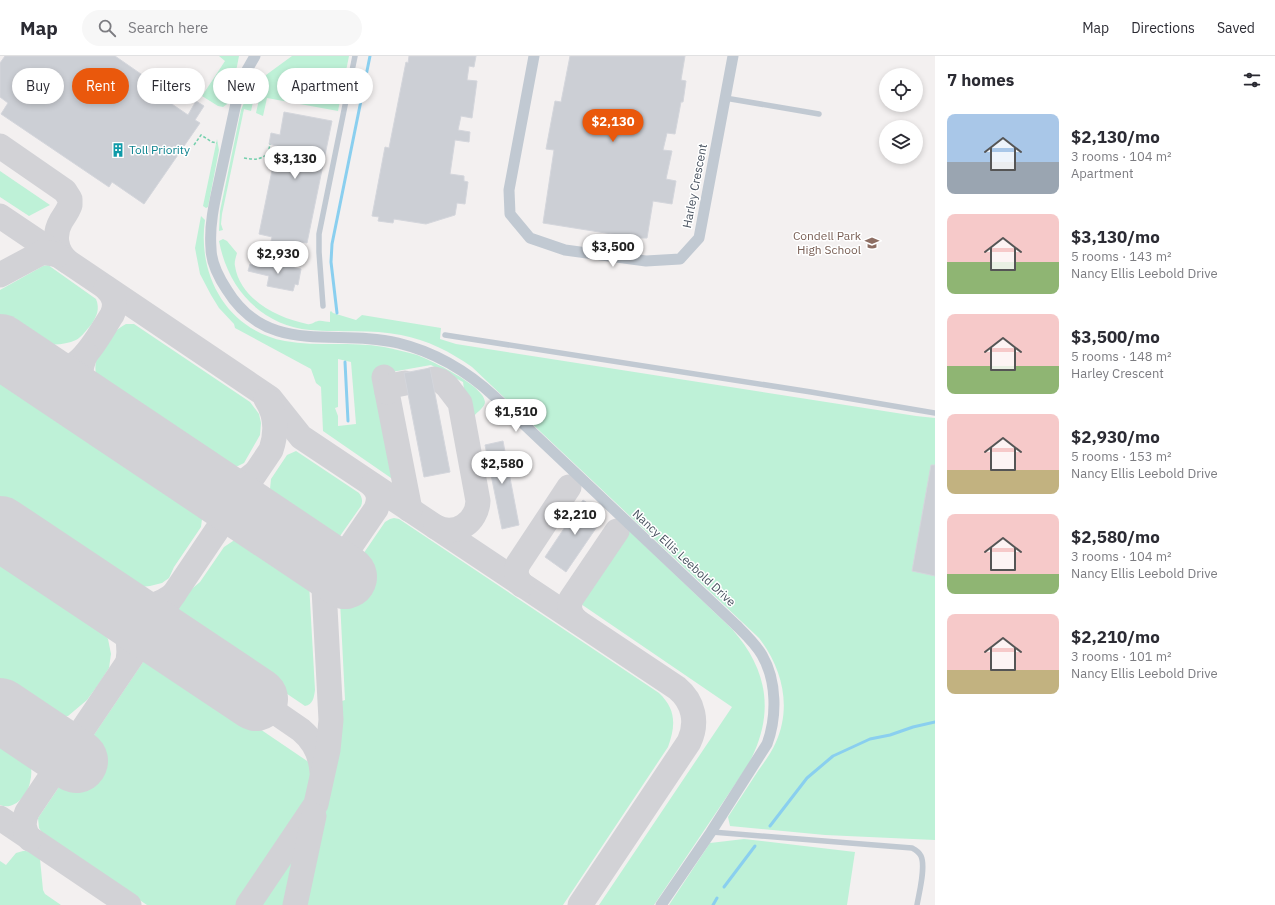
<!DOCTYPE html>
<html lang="en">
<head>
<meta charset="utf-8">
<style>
  :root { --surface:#fff; --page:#f7f7f7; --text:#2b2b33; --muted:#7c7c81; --line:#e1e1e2; --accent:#ea580c }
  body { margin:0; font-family:"IBM Plex Sans",sans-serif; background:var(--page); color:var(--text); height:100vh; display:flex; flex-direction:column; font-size:15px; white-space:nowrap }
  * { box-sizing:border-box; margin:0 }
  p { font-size:13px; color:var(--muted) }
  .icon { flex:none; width:22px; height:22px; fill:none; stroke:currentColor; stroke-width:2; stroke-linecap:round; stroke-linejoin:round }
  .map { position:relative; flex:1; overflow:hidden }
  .sheet { display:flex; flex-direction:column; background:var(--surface); width:340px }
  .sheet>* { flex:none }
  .top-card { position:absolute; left:12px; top:12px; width:380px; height:36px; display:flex; gap:8px }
  .controls { position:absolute; left:879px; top:12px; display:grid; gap:8px }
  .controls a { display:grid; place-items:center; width:44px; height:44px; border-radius:50%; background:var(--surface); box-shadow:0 2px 6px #0003; font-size:20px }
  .price { position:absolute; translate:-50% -34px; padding:0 9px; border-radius:14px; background:#fff; color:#222; font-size:13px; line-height:26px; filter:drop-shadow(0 1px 2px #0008) }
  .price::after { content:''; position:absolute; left:50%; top:24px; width:12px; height:9px; margin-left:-6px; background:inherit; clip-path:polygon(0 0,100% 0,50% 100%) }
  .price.on { background:var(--accent); color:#fff }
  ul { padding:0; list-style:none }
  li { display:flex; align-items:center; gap:12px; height:100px; padding:0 12px }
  li span { display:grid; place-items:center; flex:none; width:112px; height:80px; border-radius:8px; color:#555 }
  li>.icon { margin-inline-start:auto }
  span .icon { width:48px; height:48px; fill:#fffc; stroke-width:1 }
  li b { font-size:17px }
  h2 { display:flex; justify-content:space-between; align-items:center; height:48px; padding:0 12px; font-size:17px }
  .pill { padding:0 14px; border-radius:18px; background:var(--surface); box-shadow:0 2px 6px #0003; font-size:14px; line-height:36px }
  .pill.on { background:var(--accent); color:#fff }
  header { display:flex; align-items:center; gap:24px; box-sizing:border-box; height:56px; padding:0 20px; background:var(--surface); border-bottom:1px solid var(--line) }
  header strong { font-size:19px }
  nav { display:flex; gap:22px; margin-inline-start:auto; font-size:14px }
  .search { width:280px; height:36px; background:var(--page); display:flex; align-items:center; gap:10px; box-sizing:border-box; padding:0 14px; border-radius:22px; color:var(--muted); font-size:15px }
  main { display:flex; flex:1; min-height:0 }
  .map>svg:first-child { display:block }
</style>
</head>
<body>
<header>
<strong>Map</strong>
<div class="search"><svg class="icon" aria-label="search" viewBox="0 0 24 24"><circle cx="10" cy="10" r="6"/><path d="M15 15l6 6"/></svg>Search here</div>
<nav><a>Map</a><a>Directions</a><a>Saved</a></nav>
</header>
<main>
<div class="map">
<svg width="935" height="849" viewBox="0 0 935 849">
  <rect width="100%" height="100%" fill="#f3f0f0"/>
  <g fill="#bef1d7" fill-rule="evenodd">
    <path d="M219,0h20l-9,46 -7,5 -5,-1 -16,-10 23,-35z"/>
    <path d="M292,0h57l-11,55 -71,-13 -4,18 -7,-3 7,-31 3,-7z"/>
    <path d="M255,30l1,3 -5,22 -7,-2 -22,105 -1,10 2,6 -4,1 1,-20 21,-101 5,-12z"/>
    <path d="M217,83l2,11 -11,57 -2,1 -3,-2z"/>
    <path d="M0,115l50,34 -21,11 -29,-19z"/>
    <path d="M201,160l4,4c-8,55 22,110 80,121 33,6 66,0 99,6 11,2 22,5 33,8 13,5 68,31 68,47 0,5 -8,10 -11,14l-5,-6h-2l-4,-28 -32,-17 -51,9 18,102 -7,2 -68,-47 -2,-44 -5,-4 -5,-14 -76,-41 -1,-4 -15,-16 -8,-13 -11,-21 -5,-26zM338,303l13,3 5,62 -18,2v-10l-3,-8 3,-1z"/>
    <path d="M223,183l4,2 10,12c-1,4 -3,9 -2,13 5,33 42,52 72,58 5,1 6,-2 11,-3 3,-1 9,1 12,1v-10l1,-1 2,2 23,7 6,-5 79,13 -1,11 16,5 460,72 19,2v422l-110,-5 -95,-9 -2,-9c10,-15 20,-31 30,-46 7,-10 14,-19 18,-29 16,-36 6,-74 -17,-104l-287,-271c-21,-15 -45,-27 -71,-32 -30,-6 -61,-2 -91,-5 -49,-5 -82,-41 -91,-89z"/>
    <path d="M48,209l48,34c4,10 1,17 -5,26 -5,5 -9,12 -15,15 -11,5 -26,6 -37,2 -10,-4 -29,-19 -39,-25v-27l43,-24z"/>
    <path d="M126,268h8l116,78 9,12 2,9 -1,12 -16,28 -6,3 -10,1 -10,-4 -50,-37 -70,-47c-10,-19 11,-46 28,-55z"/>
    <path d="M0,318l185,126 10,7 5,6 2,6 -1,8 -27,40 -5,11 -7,5 -12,3 -9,1 -16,-2 -125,-84z"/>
    <path d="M296,395l63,42c3,4 4,8 2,13l-21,30 -8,1 -4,-3 -53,-35 -5,-10 1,-10 16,-24z"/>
    <path d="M394,462l5,1 260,174c17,16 17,32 9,54l-105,158h-260l39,-185v-19l3,-1 -5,-99 4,1 25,-34 -10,-8 26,-38 5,-3z"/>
    <path d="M625,471l107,102c37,42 43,86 16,136l-94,140h-55l133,-198 -154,-105v-6z"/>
    <path d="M242,484l6,3 61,40 6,107c-1,7 -2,15 -10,16l-129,-87 -1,-8 13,-19 12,-10 24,-35 9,-6z"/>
    <path d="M0,498l91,61 17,24 3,15 -2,14 -11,17 -11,15 -19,16 -15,2 -12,-3 -41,-25z"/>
    <path d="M151,599l162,110 1,16 -2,14 -74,110h-91l-102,-68 -6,-9 -1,-10 107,-159z"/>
    <path d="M0,673c8,6 18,12 24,20 7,9 9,22 6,33 -2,13 -16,29 -30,23z"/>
    <path d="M744,783l111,13 -8,53h-178l41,-62z"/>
    <path d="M299,788l1,1 -12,60h-30z"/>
    <path d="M23,795c7,0 13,2 17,8l3,31 2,4 16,11h-61v-44l6,4 10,-12z"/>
  </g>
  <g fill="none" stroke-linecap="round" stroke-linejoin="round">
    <g stroke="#8acfef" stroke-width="3">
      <path d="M337,257l-6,-51 1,-18 38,-188"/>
      <path d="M345,306l3,59"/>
      <path d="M770,770l37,-48 26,-22 37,-17 20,-4 23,-8 22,-5"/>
      <path d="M724,831l31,-41"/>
      <path d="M713,849l4,-7"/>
    </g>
    <g stroke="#d2d2d6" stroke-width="25">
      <path d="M0,90l65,45 5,8v6c-2,6 -6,11 -9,16 -8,14 -5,30 6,40"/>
      <path d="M0,160l270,182 31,39 376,251c17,14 21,35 12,54l-109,163"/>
      <path d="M0,219l41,-22h7l10,2"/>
      <path d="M0,289c12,8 24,18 37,23 39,16 58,-27 75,-53 5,-11 2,-19 -6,-27"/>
      <path d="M86,298c-9,19 -6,38 8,53 27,19 54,38 81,56 13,8 26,20 41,22 15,3 28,-2 39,-12"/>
      <path d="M384,321l26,133"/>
      <path d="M434,323l7,2 6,5 13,17 18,98c-1,21 -22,36 -42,26"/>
      <path d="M387,336c2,-8 11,-7 18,-9"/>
      <path d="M37,496c17,12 35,23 52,34 12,8 24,18 38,21 16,3 35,-3 47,-13"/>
      <path d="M522,529c-6,-7 -7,-13 -4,-21l51,-77"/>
      <path d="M102,541c20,15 30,40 26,64"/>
      <path d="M577,565c-7,-6 -9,-13 -6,-22l46,-68"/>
      <path d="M256,643l45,31c13,11 20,25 21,42"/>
      <path d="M0,762l129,87"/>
      <path d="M30,783c-7,-9 -7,-17 -3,-27l244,-362c6,-18 5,-36 -5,-51"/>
      <path d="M248,849l68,-101 12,-54 3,-30 -7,-131 2,-7 50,-73c4,-10 3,-17 -4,-24"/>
      <path d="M295,849l19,-89"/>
    </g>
    <g stroke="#d2d2d6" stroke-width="64">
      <path d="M0,290l345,231"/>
      <path d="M0,472l256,171"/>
      <path d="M0,654l76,51"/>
    </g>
  </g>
  <g fill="#cccfd5" stroke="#d4d6dc">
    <path d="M5,0h110l36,25 -4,6 41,28 8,-14 8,5 -9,14 5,3 -56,81 -32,-22 -3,5 -108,-73 7,-11 -8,-6v-34z"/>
    <path d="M409,0h67l-2,11 -5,-1 -2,14 10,1 -5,37 -11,-2 -3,14 12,2 -1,10 -14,-2 -5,34 14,2v5l4,1 -3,22 -8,-1 -2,12 -29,9 -32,-5 -1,4 -15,-2 1,-4 -7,-1 13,-69 4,1 17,-86 2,1z"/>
    <path d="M570,0h115l-4,24 5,1 -3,21h-2l-6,32 -8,-1 -4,17 9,1 -6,28 10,2 -4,23 -19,-3 -6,37h-10l-94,-15 11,-73 -8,-1 9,-48 6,1z"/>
    <path d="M284,56l48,9 -25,122 -6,-1 -2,9 -29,-6 2,-8 -13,-3 18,-88 -8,-2 2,-11 9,2z"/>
    <path d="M261,202l8,2 -1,3 33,6 -3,16 -3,-1 -2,7 -26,-5 2,-10 -21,-5 2,-7 10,2z"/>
    <path d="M430,312l20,104 -26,5 -20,-104z"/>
    <path d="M503,385l16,84 -17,4 -17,-84z"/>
    <path d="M931,409h4v111l-23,-5z"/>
    <path d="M583,444l22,15 -39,57 -21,-15z"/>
  </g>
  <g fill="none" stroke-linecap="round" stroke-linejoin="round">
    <g stroke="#75d0ad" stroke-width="1.5" stroke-dasharray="3 2" stroke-linecap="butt">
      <path d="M194,89l7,-10 11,7 5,1"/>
      <path d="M244,102c12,2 14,2 24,-4l2,-10"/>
    </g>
    <g stroke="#c1c9d2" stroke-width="5.5">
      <path d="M725,42l94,16"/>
      <path d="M323,250l-4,-54v-18l36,-178"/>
      <path d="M445,279l366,57 124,21"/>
      <path d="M712,776l200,16c4,2 7,4 9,8 5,11 -2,37 -4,49"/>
    </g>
    <g stroke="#c1c9d2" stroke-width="11">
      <path d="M255,0l-12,21 -5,17c-6,27 -12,55 -18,83 -5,23 -11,47 -9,71 0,15 8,30 16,42 41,67 109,38 171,53 37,9 69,28 97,54l241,228c9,9 19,18 26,30 15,26 15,62 5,89l-56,88 -50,73"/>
      <path d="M534,0l-25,134 1,24 20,24 35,12 81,11 34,-2 19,-21 34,-182"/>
    </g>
  </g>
  <defs>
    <symbol id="building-bare" viewBox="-9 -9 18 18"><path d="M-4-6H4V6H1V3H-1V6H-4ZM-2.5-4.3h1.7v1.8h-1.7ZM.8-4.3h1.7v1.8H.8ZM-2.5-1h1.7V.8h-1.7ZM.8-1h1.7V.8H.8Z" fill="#0f9aa8" stroke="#fff" stroke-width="2.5" paint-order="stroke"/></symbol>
    <symbol id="school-bare" viewBox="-9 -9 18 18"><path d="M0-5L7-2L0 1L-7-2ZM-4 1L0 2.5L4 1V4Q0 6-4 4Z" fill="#8d6e63" stroke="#fff" stroke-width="2.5" paint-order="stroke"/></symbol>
  </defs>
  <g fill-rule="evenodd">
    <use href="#building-bare" x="108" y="84" width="20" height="20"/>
    <use href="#school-bare" x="862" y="177" width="20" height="20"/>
  </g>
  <g text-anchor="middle" stroke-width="3" stroke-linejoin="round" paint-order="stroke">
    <g font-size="12" fill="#0d838f" stroke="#fff" text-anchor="start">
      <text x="129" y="98">Toll Priority</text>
    </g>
    <g font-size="12" fill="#47515e" stroke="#fff">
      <text transform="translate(695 130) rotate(-79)" y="4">Harley Crescent</text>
      <text transform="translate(684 502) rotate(43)" y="4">Nancy Ellis Leebold Drive</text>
    </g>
    <g font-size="12" fill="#785e54" stroke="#fff" text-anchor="end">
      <text x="861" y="184">Condell Park<tspan x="861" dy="14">High School</tspan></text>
    </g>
  </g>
</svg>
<div class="controls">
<a><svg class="icon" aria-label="locate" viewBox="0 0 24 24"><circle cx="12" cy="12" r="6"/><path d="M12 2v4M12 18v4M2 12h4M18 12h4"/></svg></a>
<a><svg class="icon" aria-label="layers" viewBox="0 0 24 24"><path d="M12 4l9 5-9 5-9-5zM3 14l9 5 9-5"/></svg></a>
</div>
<b class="price on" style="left:613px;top:87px">$2,130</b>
<b class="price" style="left:295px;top:124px">$3,130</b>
<b class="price" style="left:613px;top:212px">$3,500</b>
<b class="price" style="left:278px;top:219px">$2,930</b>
<b class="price" style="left:516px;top:377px">$1,510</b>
<b class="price" style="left:502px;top:429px">$2,580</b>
<b class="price" style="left:575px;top:480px">$2,210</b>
<div class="top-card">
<a class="pill">Buy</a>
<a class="pill on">Rent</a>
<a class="pill">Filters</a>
<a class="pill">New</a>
<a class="pill">Apartment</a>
</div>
</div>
<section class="sheet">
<h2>7 homes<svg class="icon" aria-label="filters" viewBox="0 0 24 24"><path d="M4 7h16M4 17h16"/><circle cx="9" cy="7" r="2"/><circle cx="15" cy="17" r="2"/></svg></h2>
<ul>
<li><span style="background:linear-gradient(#a9c7e8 60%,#9aa5b1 0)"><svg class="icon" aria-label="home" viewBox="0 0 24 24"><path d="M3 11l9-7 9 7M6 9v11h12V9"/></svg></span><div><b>$2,130/mo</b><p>3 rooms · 104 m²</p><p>Apartment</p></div></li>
<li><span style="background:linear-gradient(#f6c9c9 60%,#8fb573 0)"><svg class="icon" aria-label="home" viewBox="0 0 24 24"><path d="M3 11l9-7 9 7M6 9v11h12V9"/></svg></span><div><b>$3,130/mo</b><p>5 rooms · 143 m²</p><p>Nancy Ellis Leebold Drive</p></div></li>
<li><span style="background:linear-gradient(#f6c9c9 65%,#8fb573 0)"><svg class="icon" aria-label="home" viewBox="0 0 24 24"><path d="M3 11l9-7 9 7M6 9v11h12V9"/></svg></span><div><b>$3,500/mo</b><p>5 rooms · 148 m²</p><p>Harley Crescent</p></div></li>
<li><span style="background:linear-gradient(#f6c9c9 70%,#c2b280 0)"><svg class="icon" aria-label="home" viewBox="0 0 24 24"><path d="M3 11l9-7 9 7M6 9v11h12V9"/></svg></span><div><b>$2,930/mo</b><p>5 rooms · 153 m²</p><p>Nancy Ellis Leebold Drive</p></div></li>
<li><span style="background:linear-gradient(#f6c9c9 75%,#8fb573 0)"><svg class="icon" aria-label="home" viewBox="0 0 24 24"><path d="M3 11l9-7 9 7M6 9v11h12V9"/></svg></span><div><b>$2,580/mo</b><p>3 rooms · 104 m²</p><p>Nancy Ellis Leebold Drive</p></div></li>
<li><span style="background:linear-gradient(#f6c9c9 70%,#c2b280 0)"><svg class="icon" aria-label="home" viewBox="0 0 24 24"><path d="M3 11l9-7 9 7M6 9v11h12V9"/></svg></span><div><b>$2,210/mo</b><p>3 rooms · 101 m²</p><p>Nancy Ellis Leebold Drive</p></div></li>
</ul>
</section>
</main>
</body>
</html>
